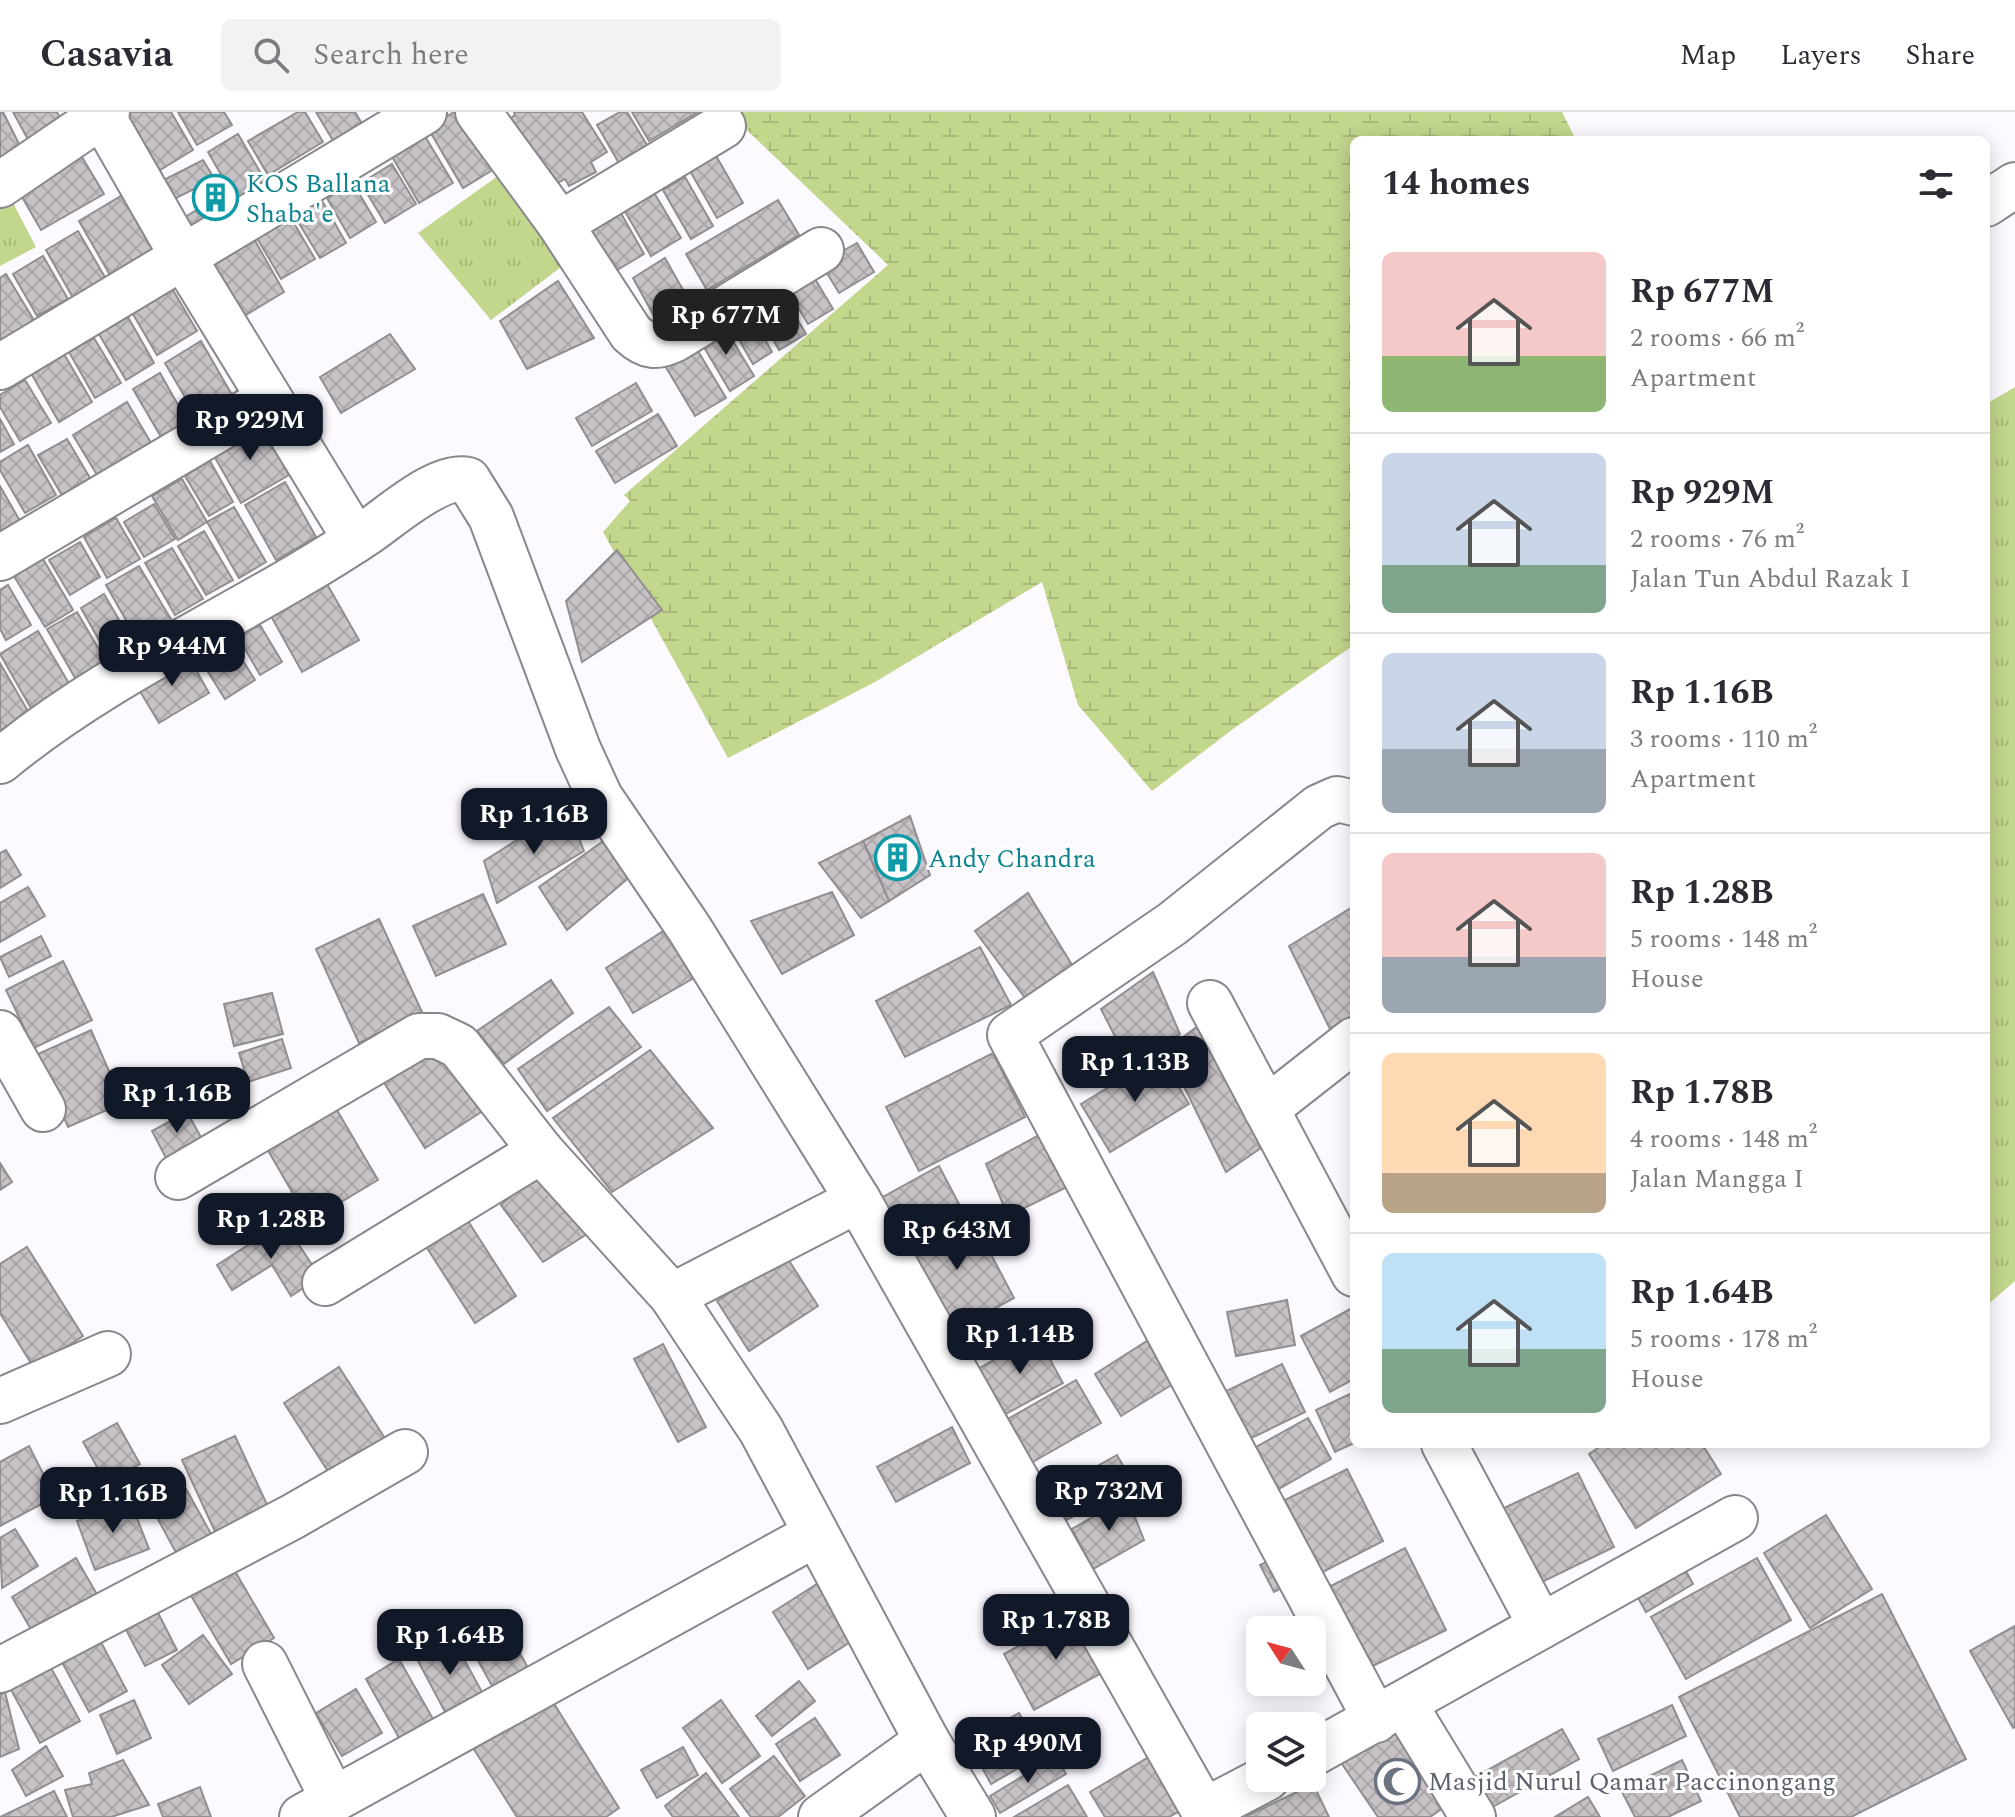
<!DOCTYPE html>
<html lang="en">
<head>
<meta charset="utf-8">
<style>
  :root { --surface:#fff; --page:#f2f2f3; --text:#2b2b33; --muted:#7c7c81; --line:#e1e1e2; --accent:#111827 }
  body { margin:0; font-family:Spectral,serif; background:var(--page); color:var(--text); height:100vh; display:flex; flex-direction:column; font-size:30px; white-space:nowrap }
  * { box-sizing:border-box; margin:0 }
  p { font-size:26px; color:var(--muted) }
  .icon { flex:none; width:44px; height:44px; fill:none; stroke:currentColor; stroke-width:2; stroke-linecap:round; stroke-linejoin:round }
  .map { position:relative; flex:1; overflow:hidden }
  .details { position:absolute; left:1350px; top:24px; width:640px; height:1312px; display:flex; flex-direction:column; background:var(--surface); border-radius:12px; box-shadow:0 4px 20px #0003 }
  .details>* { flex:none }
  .needle { width:52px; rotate:306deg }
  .fabs { position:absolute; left:1246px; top:1504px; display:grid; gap:16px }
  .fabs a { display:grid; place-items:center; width:80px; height:80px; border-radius:12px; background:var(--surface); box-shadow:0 4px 20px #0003; font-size:40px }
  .price { position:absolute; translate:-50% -68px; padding:0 18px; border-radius:16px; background:var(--accent); color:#fff; font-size:26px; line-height:52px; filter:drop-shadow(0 2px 4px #0008) }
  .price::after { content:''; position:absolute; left:50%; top:48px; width:24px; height:18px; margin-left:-12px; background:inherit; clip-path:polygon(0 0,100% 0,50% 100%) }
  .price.active { background:#222; color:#fff }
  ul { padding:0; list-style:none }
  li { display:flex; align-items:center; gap:24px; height:200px; padding:0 32px }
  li+li { border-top:2px solid var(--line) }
  li span { display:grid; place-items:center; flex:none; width:224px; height:160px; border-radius:12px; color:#555 }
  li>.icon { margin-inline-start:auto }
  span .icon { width:96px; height:96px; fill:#fffc; stroke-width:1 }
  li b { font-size:34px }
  h2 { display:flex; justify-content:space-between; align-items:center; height:96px; padding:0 32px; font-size:34px }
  header { display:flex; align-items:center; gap:48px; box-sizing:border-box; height:112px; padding:0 40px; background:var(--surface); border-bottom:2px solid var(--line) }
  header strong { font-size:38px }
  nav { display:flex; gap:44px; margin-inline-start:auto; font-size:28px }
  .search { width:560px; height:72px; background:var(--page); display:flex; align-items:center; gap:20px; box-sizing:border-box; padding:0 28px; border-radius:12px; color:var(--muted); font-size:30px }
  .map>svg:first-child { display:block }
</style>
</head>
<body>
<header>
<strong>Casavia</strong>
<div class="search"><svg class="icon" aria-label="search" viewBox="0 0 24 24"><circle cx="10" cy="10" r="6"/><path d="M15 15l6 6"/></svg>Search here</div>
<nav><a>Map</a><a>Layers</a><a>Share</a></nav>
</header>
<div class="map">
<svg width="2015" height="1705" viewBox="0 0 2015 1705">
  <defs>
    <pattern id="grass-tufts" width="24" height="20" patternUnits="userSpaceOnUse" patternTransform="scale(2)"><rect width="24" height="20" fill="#c2d68c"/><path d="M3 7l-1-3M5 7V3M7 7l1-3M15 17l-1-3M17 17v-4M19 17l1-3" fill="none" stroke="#a7b879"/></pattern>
    <pattern id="wetland-marsh" width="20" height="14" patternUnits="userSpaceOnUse" patternTransform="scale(2)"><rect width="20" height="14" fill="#c2d68c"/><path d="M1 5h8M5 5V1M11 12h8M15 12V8" fill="none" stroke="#a7b879"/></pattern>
    <pattern id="building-cross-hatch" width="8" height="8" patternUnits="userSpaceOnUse" patternTransform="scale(2)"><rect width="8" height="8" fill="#c7c2c6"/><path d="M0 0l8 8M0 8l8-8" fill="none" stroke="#aba7ab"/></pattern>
  </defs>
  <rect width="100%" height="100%" fill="#fcfaff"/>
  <g fill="url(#grass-tufts)">
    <path d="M509,56l68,87 -86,65 -73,-87z"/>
    <path d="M0,66l36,69 -36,19z"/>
    <path d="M2015,275v894l-29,25v-902z"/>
  </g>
  <path fill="url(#wetland-marsh)" d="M728,0h834l14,28h-222v505l-121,84 -81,62 -74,-86 -36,-123 -167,100 -147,76 -125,-226 27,-31 -6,-6 264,-230z"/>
  <g fill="url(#building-cross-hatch)" stroke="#918d90" stroke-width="2">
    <path d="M0,0h3l20,40 -23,7z"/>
    <path d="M13,0h44l6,12 -33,19z"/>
    <path d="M127,0h44l22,38 -43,26 -33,-58z"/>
    <path d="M178,0h46l8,13 -35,20z"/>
    <path d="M298,0h7l18,30 -55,33 -20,-34z"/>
    <path d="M316,0h39l9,15 -29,17z"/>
    <path d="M454,0h10l32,56 -33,20 -35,-60z"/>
    <path d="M514,0h68l25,40 -16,10 5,10 -27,14 -4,-7 -16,9 -42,-67 8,-6z"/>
    <path d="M620,0h7l23,38 -29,17 -24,-42z"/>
    <path d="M632,0h66l-49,29z"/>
    <path d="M423,21l30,50 -34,20 -29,-50z"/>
    <path d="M238,22l29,50 -30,18 -29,-50z"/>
    <path d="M76,35l28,47 -63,36 -27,-47z"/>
    <path d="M715,42l28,49 -26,15 -28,-49z"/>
    <path d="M203,48l28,46 -46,28 -8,-12 31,-19 -10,-16 -32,16 -10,-19z"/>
    <path d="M392,52l24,40 -31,19 -24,-40z"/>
    <path d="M685,65l28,49 -22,13 -28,-49z"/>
    <path d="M353,71l23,39 -26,16 -23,-40z"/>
    <path d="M653,79l28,47 -30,18 -28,-48z"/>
    <path d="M126,81l35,61 -47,28 -35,-61z"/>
    <path d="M321,87l25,44 -26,15 -26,-43z"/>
    <path d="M778,88l21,35 -92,55 -21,-36z"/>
    <path d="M618,96l26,46 -30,18 -28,-46z"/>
    <path d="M288,101l27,46 -34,20 -27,-46z"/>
    <path d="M249,118l35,62 -45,27 -36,-61z"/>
    <path d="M78,119l28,48 -33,19 -27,-48z"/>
    <path d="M857,131l17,29 -35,21 -18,-30z"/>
    <path d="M43,144l25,43 -31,17 -24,-42z"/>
    <path d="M665,146l27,48 -33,19 -26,-47z"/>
    <path d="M6,162l29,48 -35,20v-64z"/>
    <path d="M812,162l21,35 -25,15 -21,-35z"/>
    <path d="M558,169l36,57 -67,31 -27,-48z"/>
    <path d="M170,173l27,46 -40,24 -27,-46z"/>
    <path d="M781,180l25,42 -27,16 -24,-42z"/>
    <path d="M749,200l23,40 -19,12 -23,-40z"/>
    <path d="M128,205l26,46 -28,17 -27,-46z"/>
    <path d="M722,211l32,53 -24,15 -32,-54z"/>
    <path d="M390,222l25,35 -74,44 -21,-36z"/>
    <path d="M94,226l27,45 -26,15 -26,-46z"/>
    <path d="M201,229l35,61 -36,21 -35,-60z"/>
    <path d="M695,234l31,52 -31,18 -31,-52z"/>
    <path d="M64,242l28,48 -33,20 -28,-49z"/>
    <path d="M160,261l28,49 -27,15 -28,-48z"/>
    <path d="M25,268l26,43 -31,18 -20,-34v-12z"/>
    <path d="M636,271l16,28 -60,35 -16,-28z"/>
    <path d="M127,290l24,41 -54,32 -24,-40z"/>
    <path d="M658,302l19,32 -62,37 -19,-32z"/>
    <path d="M0,307l14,25 -14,8z"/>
    <path d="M258,309l31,54 -48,28 -31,-54z"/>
    <path d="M67,327l23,39 -28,17 -24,-40z"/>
    <path d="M28,333l28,50 -31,18 -25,-43v-8z"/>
    <path d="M210,349l23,41 -24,14 -24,-40z"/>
    <path d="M182,367l25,43 -29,18 -26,-44z"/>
    <path d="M285,370l31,55 -40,23 -31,-55z"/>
    <path d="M0,374l20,35 -20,12z"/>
    <path d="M154,392l21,35 -31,18 -20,-35z"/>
    <path d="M234,395l32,55 -27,16 -32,-56z"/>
    <path d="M116,406l24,41 -33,19 -23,-41z"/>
    <path d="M204,419l29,49 -27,15 -28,-49z"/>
    <path d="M80,430l20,35 -30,18 -21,-35z"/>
    <path d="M172,436l31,51 -28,16 -30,-52z"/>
    <path d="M617,438l45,60 -80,52 -16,-61z"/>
    <path d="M43,447l30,51 -28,17 -31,-51z"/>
    <path d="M139,454l33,55 -34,20 -32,-56z"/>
    <path d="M323,465l36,63 -57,32 -35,-63z"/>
    <path d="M8,473l23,40 -25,15 -6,-11v-39z"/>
    <path d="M104,482l28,48 -24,14 -27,-48z"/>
    <path d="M77,500l31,53 -30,18 -31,-54z"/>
    <path d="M260,513l22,37 -22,13 -22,-38z"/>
    <path d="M38,519l33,56 -39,23 -32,-56z"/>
    <path d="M228,525l27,43 -30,19 -27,-43z"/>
    <path d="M186,540l23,41 -50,30 -24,-40z"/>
    <path d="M0,551l29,50 -29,18z"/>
    <path d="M567,696l17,43 -87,52 -13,-42z"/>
    <path d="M910,704l20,59 -41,26 -26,-60z"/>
    <path d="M606,727l32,31 -71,60 -28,-43z"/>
    <path d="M863,729l26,60 -28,17 -42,-55z"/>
    <path d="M6,738l15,25 -21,13v-35z"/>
    <path d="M28,775l17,29 -45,26v-39z"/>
    <path d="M832,780l22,43 -72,39 -31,-53z"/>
    <path d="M1028,781l52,85 -49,28 -56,-75z"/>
    <path d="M483,782l23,50 -70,32 -23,-50z"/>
    <path d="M1354,794v108l-24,15 -41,-83z"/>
    <path d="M379,807l43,93 -63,31 -43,-94z"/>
    <path d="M665,818l29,48 -61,35 -27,-45z"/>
    <path d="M41,824l10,20 -42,21 -9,-20z"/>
    <path d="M980,835l31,58 -106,52 -29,-56z"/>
    <path d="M63,849l29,59 -58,28 -28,-58z"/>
    <path d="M1153,860l27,62 -52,28 -27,-53z"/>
    <path d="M551,868l22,33 -69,51 -27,-33z"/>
    <path d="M272,881l11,41 -49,12 -10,-42z"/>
    <path d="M609,895l32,40 -94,64 -29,-42z"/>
    <path d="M1211,904l63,123 -48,33 -60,-122z"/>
    <path d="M91,918l32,73 -55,24 -32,-72z"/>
    <path d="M282,927l9,29 -43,14 -9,-29z"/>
    <path d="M444,930l42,67 -61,39 -42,-67z"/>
    <path d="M650,938l63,78 -101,64 -59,-74z"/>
    <path d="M993,941l32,64 -106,54 -33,-64z"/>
    <path d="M1160,944l29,48 -79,48 -29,-48z"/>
    <path d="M331,988l47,80 -69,41 -47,-81z"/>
    <path d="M187,1000l15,27 -36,19 -14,-27z"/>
    <path d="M1048,1018l27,53 -67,33 -22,-52z"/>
    <path d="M0,1051l12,19 -12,8z"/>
    <path d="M545,1052l53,63 -55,35 -42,-57z"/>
    <path d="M939,1054l20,38 -65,35 -20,-37z"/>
    <path d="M967,1097l47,89 -67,36 -47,-89z"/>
    <path d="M461,1098l55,86 -41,27 -55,-86z"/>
    <path d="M284,1110l36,55 -29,19 -19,-31 -40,25 -15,-25z"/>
    <path d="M27,1135l56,89 -49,32 -34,-55v-49z"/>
    <path d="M786,1144l32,50 -69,45 -32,-50z"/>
    <path d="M1287,1188l8,45 -59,11 -9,-44z"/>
    <path d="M1354,1195v72l-24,13 -29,-56z"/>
    <path d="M1037,1224l26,47 -61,33 -26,-46z"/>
    <path d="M1147,1229l26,43 -52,32 -26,-42z"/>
    <path d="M663,1232l43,83 -28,15 -44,-83z"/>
    <path d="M1282,1252l23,48 -68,33 -23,-48z"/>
    <path d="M339,1255l49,76 -55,36 -49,-76z"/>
    <path d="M1076,1268l25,43 -77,44 -25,-43z"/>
    <path d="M1354,1280v51l-19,9 -19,-42z"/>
    <path d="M1308,1306l23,41 -61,35 -23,-42z"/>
    <path d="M117,1311l23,41 -34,19 -23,-41z"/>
    <path d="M952,1315l18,36 -74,39 -19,-35z"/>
    <path d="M235,1324l35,75 -53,25 -35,-76z"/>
    <path d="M1604,1332h98l19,30 -85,54 -47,-74z"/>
    <path d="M29,1334l26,51 -55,29v-64z"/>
    <path d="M1117,1343l16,28 -66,37 -16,-28z"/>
    <path d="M175,1357l40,72 -35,19 -39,-72z"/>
    <path d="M1347,1357l36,72 -62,32 -36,-73z"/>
    <path d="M1578,1361l36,74 -76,37 -36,-75z"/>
    <path d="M1127,1385l17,43 -51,29 -21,-40z"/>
    <path d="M130,1388l19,49 -54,21 -18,-49z"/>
    <path d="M1826,1403l46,74 -62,39 -46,-75z"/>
    <path d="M15,1417l23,37 -36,22 -2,-50z"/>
    <path d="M1405,1436l41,82 -81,40 -40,-81z"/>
    <path d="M1277,1445l13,27 -16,8 -14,-27z"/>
    <path d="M76,1446l23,40 -64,38 -23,-39z"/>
    <path d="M1757,1446l34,62 -105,59 -35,-62z"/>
    <path d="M229,1449l45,77 -43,26 -45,-77z"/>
    <path d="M1681,1450l12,22 -47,28 -13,-23z"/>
    <path d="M817,1472l35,57 -44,28 -35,-57z"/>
    <path d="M1882,1482l84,165 -115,58h-111l-61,-120z"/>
    <path d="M155,1495l22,43 -32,16 -22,-42z"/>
    <path d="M498,1502l33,59 -35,20 -33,-59z"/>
    <path d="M1077,1502l30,56 -73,40 -30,-56z"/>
    <path d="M2015,1514v101l-2,1 -43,-77z"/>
    <path d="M95,1519l32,60 -38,21 -32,-59z"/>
    <path d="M203,1523l29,39 -43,30 -27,-39z"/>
    <path d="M454,1529l28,51 -37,20 -27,-51z"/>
    <path d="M399,1547l38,67 -34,19 -37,-66z"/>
    <path d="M50,1554l30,55 -40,22 -30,-55z"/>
    <path d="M799,1569l16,20 -43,35 -16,-20z"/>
    <path d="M356,1577l26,44 -40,23 -26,-43z"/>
    <path d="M5,1580l14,57 -19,8v-62z"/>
    <path d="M548,1582l71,114 -13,9h-89l-47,-74z"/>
    <path d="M134,1588l17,38 -34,16 -17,-39z"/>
    <path d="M721,1588l39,56 -38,27 -39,-55z"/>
    <path d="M1672,1593l14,31 -73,35 -15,-32z"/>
    <path d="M1019,1601l24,41 -52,30 -23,-42z"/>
    <path d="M815,1606l25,37 -40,26 -24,-37z"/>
    <path d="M1398,1608l55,81 -23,16h-52l-38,-56z"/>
    <path d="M1562,1617l17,30 -90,50 -16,-31z"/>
    <path d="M46,1634l17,30 -37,20 -14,-26z"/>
    <path d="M683,1635l15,28 -41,23 -16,-28z"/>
    <path d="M774,1644l31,40 -27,21h-27l-21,-28z"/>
    <path d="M1056,1644l10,18 -66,39 -10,-17z"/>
    <path d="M1149,1645l31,54 -11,6h-64l-15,-25z"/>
    <path d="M123,1648l26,45 -38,12h-38l-8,-27 27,-6 -3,-11z"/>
    <path d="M1682,1648l19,41 -33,16h-33l-14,-27z"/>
    <path d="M706,1661l33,44h-66l-8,-11z"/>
    <path d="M1313,1672l16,33h-84z"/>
    <path d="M1068,1673l19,32h-73z"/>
    <path d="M200,1675l11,30h-48l-5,-13z"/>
    <path d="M54,1679l13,26h-67z"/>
    <path d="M1588,1685l12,20h-45z"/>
  </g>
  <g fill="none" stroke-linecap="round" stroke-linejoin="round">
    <defs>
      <g id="minor">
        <path d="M100,0l83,145 173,283"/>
        <path d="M478,0l82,112 71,109c16,15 26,15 44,6l146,-89"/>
        <path d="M0,73l107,-73"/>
        <path d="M1986,92l29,-19"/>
        <path d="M560,112l163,-98"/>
        <path d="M0,255l424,-255"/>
        <path d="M0,446l269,-159"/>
        <path d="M0,649c111,-92 249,-149 368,-229 25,-17 71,-59 100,-52l23,37 87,232 22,48 89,131 169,272 346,611"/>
        <path d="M1354,691l-17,-4 -18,8 -147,117 -162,111 366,685"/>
        <path d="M1210,891l144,271"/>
        <path d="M0,921l43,76"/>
        <path d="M1266,997l88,-69"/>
        <path d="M178,1065l241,-141h19l21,10 82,105 131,145 89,134 166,311"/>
        <path d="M325,1171l216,-132"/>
        <path d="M672,1184l186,-96"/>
        <path d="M0,1289l108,-47"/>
        <path d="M1444,1332l97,182"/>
        <path d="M265,1552l68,135"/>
        <path d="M0,1558l292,-153 113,-65"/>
        <path d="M1404,1592l69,113"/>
        <path d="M1312,1642l423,-236"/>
        <path d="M302,1705l514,-283"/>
        <path d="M821,1705l106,-76 46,76"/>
        <path d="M1208,1705l-4,-6 63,-33"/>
      </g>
    </defs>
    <use href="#minor" stroke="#89878c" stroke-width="48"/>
    <use href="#minor" stroke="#fff" stroke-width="44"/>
  </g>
  <defs>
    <symbol id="building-ring" viewBox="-11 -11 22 22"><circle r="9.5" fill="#fff" stroke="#0f9aa8" stroke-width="1.5"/><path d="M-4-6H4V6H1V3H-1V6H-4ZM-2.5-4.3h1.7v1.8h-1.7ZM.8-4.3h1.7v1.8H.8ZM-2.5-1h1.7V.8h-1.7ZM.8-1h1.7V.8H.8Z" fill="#0f9aa8"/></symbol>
    <symbol id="mosque-ring" viewBox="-11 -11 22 22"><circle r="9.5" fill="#fff" stroke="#6b7280" stroke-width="1.5"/><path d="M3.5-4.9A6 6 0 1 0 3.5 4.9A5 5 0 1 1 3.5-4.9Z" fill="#6b7280"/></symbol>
  </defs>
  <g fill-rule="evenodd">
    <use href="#building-ring" x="190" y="60" width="51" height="51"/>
    <use href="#building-ring" x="872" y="720" width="51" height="51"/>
    <use href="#mosque-ring" x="1372" y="1644" width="51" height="51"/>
  </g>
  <g text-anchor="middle" stroke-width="6" stroke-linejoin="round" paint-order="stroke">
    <g font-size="26" fill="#0d838f" stroke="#fff" text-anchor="start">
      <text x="246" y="80">KOS Ballana<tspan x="246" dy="30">Shaba'e</tspan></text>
      <text x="928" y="755">Andy Chandra</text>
    </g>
    <g font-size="26" fill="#5b616d" stroke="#fff" text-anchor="start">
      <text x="1428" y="1678">Masjid Nurul Qamar Paccinongang</text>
    </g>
  </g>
</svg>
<div class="fabs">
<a><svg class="needle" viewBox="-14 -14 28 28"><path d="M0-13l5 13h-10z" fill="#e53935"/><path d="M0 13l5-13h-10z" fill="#7c7c81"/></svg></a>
<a><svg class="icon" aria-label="layers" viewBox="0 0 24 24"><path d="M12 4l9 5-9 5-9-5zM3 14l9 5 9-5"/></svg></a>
</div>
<b class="price active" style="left:726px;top:245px">Rp 677M</b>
<b class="price" style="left:250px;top:350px">Rp 929M</b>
<b class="price" style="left:172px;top:576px">Rp 944M</b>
<b class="price" style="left:534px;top:744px">Rp 1.16B</b>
<b class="price" style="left:1135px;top:992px">Rp 1.13B</b>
<b class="price" style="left:177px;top:1023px">Rp 1.16B</b>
<b class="price" style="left:271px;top:1149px">Rp 1.28B</b>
<b class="price" style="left:957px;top:1160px">Rp 643M</b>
<b class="price" style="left:1020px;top:1264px">Rp 1.14B</b>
<b class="price" style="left:1109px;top:1421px">Rp 732M</b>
<b class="price" style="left:113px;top:1423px">Rp 1.16B</b>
<b class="price" style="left:1056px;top:1550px">Rp 1.78B</b>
<b class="price" style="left:450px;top:1565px">Rp 1.64B</b>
<b class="price" style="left:1028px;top:1673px">Rp 490M</b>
<section class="details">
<h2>14 homes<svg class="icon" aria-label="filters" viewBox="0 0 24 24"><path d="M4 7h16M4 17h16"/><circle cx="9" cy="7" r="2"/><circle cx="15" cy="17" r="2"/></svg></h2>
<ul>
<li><span style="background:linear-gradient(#f6c9c9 65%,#8fb573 0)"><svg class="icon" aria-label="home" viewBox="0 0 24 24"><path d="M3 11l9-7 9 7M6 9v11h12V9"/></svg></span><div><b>Rp 677M</b><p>2 rooms · 66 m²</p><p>Apartment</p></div></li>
<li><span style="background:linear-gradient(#c9d6e8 70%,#7fa58c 0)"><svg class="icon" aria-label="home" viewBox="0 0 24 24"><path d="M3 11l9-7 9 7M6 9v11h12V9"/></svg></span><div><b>Rp 929M</b><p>2 rooms · 76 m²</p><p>Jalan Tun Abdul Razak I</p></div></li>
<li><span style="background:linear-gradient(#c9d6e8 60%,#9aa5b1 0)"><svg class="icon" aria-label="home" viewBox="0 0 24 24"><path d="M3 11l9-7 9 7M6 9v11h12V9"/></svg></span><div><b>Rp 1.16B</b><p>3 rooms · 110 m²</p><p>Apartment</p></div></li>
<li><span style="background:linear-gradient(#f6c9c9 65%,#9aa5b1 0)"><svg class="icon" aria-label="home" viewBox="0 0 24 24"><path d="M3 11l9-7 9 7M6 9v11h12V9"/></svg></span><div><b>Rp 1.28B</b><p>5 rooms · 148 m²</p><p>House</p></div></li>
<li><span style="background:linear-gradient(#ffd9b3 75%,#b9a48a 0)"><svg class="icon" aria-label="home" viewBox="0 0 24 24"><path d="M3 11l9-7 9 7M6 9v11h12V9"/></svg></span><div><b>Rp 1.78B</b><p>4 rooms · 148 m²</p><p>Jalan Mangga I</p></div></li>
<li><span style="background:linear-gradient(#bfe0f5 60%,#7fa58c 0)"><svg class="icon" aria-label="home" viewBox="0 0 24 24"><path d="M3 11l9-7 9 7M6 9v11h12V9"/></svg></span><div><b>Rp 1.64B</b><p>5 rooms · 178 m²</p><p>House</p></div></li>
</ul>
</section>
</div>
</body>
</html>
